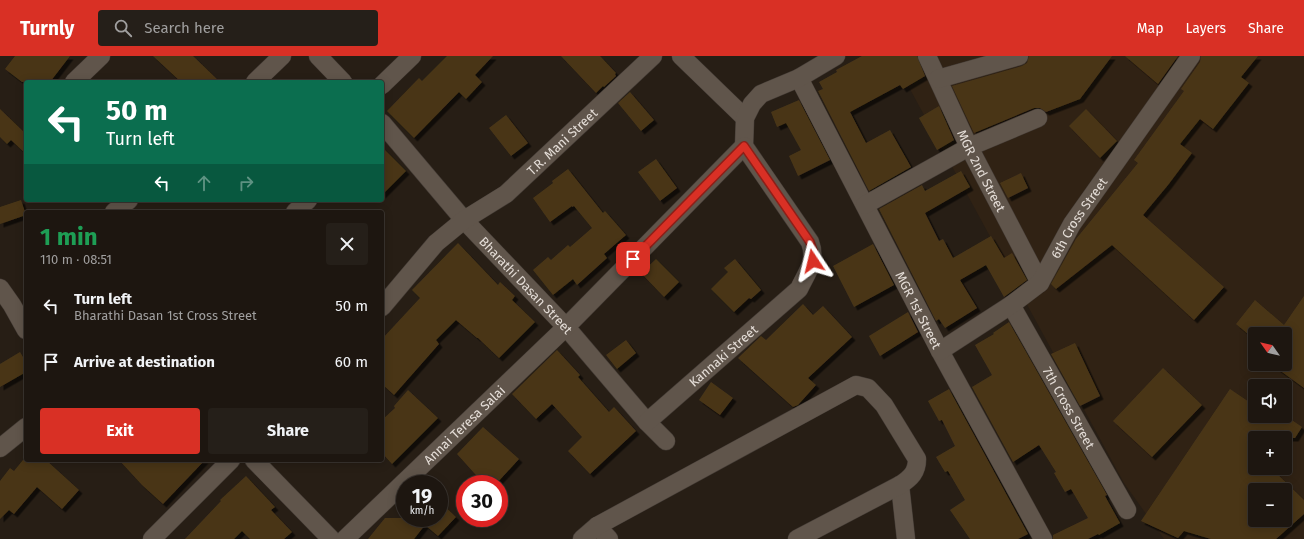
<!DOCTYPE html>
<meta charset="utf-8">
<style>
body{margin:0;font-family:"Fira Sans",sans-serif;background:#251f19;color:#f1f3f6;height:100vh;display:flex;flex-direction:column;font-size:15px;white-space:nowrap}
*{box-sizing:border-box;margin:0}
p{font-size:13px;color:#a09f9f}
.icon{flex:none;width:22px;height:22px;fill:none;stroke:currentColor;stroke-width:2;stroke-linecap:round;stroke-linejoin:round}
.map{position:relative;flex:1;overflow:hidden}
.panel{position:absolute;left:24px;top:154px;width:360px;height:252px;display:flex;flex-direction:column;background:#1d1610;border-radius:4px;box-shadow:0 2px 10px #0003,0 0 0 1px #3b3530}
.panel>*{flex:none}
.guide{position:absolute;left:24px;top:24px;width:360px;height:122px;border-radius:4px;box-shadow:0 2px 10px #0003,0 0 0 1px #3b3530;background:#0b6e4f;color:#fff;overflow:hidden}
.needle{width:26px;rotate:304deg}
.controls{position:absolute;left:1248px;top:271px;display:grid;gap:8px}
.controls a{display:grid;place-items:center;width:44px;height:44px;border-radius:4px;background:#1d1610;box-shadow:0 2px 10px #0003,0 0 0 1px #3b3530;font-size:20px}
.speed{position:absolute;left:396px;top:419px;display:flex;gap:8px;font-size:20px;font-weight:700;text-align:center}
.speed>*{display:grid;place-content:center;width:52px;height:52px;border-radius:50%;background:#1d1610;box-shadow:0 2px 10px #0003,0 0 0 1px #3b3530;line-height:1}
.speed small{font-size:10px;font-weight:400}
.speed .limit{border:6px solid #d22;background:#fff;color:#111}
.pin{position:absolute;display:grid;place-items:center;width:34px;height:34px;color:#fff;margin:-17px;border-radius:8px;box-shadow:0 2px 6px #0006}
.me{position:absolute;width:44px;margin:-22px;rotate:350deg;stroke-linejoin:round;filter:drop-shadow(0 0 3px #0008)}
.turn{display:flex;align-items:center;gap:14px;height:84px;padding:0 16px;font-size:18px}
.turn .icon{width:52px;height:52px;stroke-width:2.5}
.turn b{display:block;font-size:28px;line-height:34px}
.lanes{display:flex;align-items:center;height:38px;padding:0 16px;background:#0003;justify-content:center;gap:20px;direction:ltr}
.lanes .off{opacity:.35}
.round{display:grid;place-items:center;flex:none;width:42px;height:42px;border-radius:4px;background:#251f19}
.overview{display:flex;align-items:center;justify-content:space-between;height:68px;padding:0 16px}
h1{font-size:24px;font-weight:700;line-height:30px;color:#1e9e55}
.cta{display:flex;gap:8px;margin-top:auto;padding:8px 16px}
.cta a{flex:1;height:46px;border-radius:4px;background:#d93025;color:#fff;font-size:16px;font-weight:700;line-height:46px;text-align:center}
.cta a+a{background:#251f19;color:#f1f3f6}
ul{padding:0;list-style:none}
li{display:flex;align-items:center;gap:12px;height:56px;padding:0 16px}
li div{flex:1}
li b{display:block;font-size:15px}
li em{font-style:normal}
header{display:flex;align-items:center;gap:24px;box-sizing:border-box;height:56px;padding:0 20px;background:#d93025;color:#fff}
header strong{font-size:19px}
nav{display:flex;gap:22px;margin-inline-start:auto;font-size:14px}
.search{width:280px;height:36px;background:#251f19;display:flex;align-items:center;gap:10px;box-sizing:border-box;padding:0 14px;border-radius:4px;color:#a09f9f;font-size:15px}
.map>svg:first-child{display:block}
.built{fill:#302214;fill-rule:evenodd}
.building{fill:#493619;fill-rule:evenodd;filter:url(#shadow)}
.lines{fill:none;stroke-linecap:round;stroke-linejoin:round}
.street-casing{stroke:#433b35;stroke-width:19}
.street{stroke:#60554b;stroke-width:18}
.route-casing{stroke:#8d1f18;stroke-width:10}
.route{stroke:#d93025;stroke-width:7}
.labels{text-anchor:middle;stroke-width:3.5;stroke-linejoin:round;paint-order:stroke}
.street-label{font-size:13px;fill:#e4ddd7;stroke:#1d150c}
</style>
<header>
<strong>Turnly</strong>
<div class="search"><svg class="icon" aria-label="search" viewBox="0 0 24 24"><circle cx="10" cy="10" r="6"/><path d="M15 15l6 6"/></svg>Search here</div>
<nav><a>Map</a><a>Layers</a><a>Share</a></nav>
</header>
<div class="map">
<svg width="1304" height="483" viewBox="0 0 1304 483">
<defs>
<filter id="shadow"><feDropShadow dx="3.5" dy="3.5" stdDeviation="0" flood-color="#0009"/></filter>
</defs>
<rect width="100%" height="100%" fill="#271e15"/>
<!-- built -->
<path class="built" d="M892 0H1304V483H1164L1124 427ZM1255 278H1285V308H1255ZM1255 330H1285V360H1255ZM1255 382H1285V412H1255ZM1255 434H1285V464H1255Z"/>
<!-- building -->
<path class="building" d="M15 0H70L50 26H22L5 13Z
M153 0H193L220 26H181Z
M447 0H493L475 19 482 26 466 43 459 36 414 82 387 55 419 22 422 25Z
M561 0H600L616 17 615 18 616 20 604 31 603 30 596 37Z
M862 0H917L925 20 903 33 900 29 850 56 866 87 890 74 911 111 869 135 818 35 823 33 819 26 837 16 836 14Z
M1029 0H1112L1080 43 1046 56 1040 52H1034L974 77 952 30 1022 10 1027 7Z
M1125 0H1178L1158 28Z
M1201 0H1258L1241 21 1249 27 1213 73 1200 63 1180 88 1192 97 1168 129 1143 159 1224 231 1194 264 1112 189 1056 233 1051 228 1076 183 1138 107 1134 104 1184 35 1181 33 1200 6Z
M630 36 654 64 641 75 618 47Z
M799 44 830 104 798 120 789 100 801 94 786 67 777 71 771 56Z
M939 50 954 84 937 94 919 62Z
M0 53 26 78V98L11 84 7 88 0 81Z
M1086 53 1117 85 1100 102 1069 70Z
M506 59 528 87 511 100 489 72Z
M382 91 406 115 382 139Z
M656 103 677 132 660 145 638 116Z
M568 113 603 157 605 155 626 179 604 198 607 202 577 229 573 223 553 239 533 214 548 201 551 204 568 189 570 191 592 172 574 150 572 151V150L550 166 533 142 553 127 552 125Z
M961 115 970 131 925 157 939 185 943 183 953 202 991 180 1004 202 1012 197 1027 224 1004 241 986 209 960 224 977 252 945 272 939 263 936 265 879 153 922 129 925 135Z
M1021 117 1028 132 1008 142 1000 127Z
M21 144 26 159 0 168V151Z
M458 187 498 229 500 226 515 240 512 244 535 266 499 302 478 282H477L456 264 436 284 439 288 394 339 382 328V283L420 242 412 234Z
M873 188 894 229 854 251 833 210Z
M656 203 679 226 664 241 641 217Z
M735 203 761 234 751 243 749 242 734 256 711 233 728 216 724 212Z
M1304 240V332L1271 308H1285V278H1248L1236 268 1255 244 1284 269Z
M803 248 813 259 823 250 852 281 808 322 816 329 798 349 793 351 738 302 761 280 766 284Z
M908 256 918 276 880 300 869 280Z
M1009 266 1107 439 1105 440 1120 467 1099 479 1098 478 1088 483H1053V479L1088 462 1071 433 1065 436 1054 417 1056 416 1039 389 1013 406 972 331 992 319 975 289 994 278 993 277Z
M626 284 636 297 617 313 606 299Z
M1075 287 1100 340 1080 350 1051 298Z
M557 294 580 319 578 321 609 356 614 351 636 375 590 418 568 395 582 381 552 348 536 363 512 338Z
M20 296 26 306V316L0 331V308Z
M1163 312 1202 349 1152 401 1113 365Z
M711 326 733 342 720 359 699 344Z
M949 333 1028 478 1018 483H970L950 454 965 444 948 415 945 416 936 401 955 390 942 364 939 365 928 345Z
M1230 333 1255 350V360H1286L1302 371 1295 382H1255V412H1271L1304 444V458L1276 483H1211L1184 475 1178 482 1141 465ZM1255 434H1285V464H1255Z
M408 334 438 362 392 408 382 397V364L395 352 394 350Z
M483 371 519 403 496 428H484L457 398Z
M23 404H46L79 434 62 453 37 431 14 458 9 454 0 463V425L10 412 14 415Z
M119 404H205L163 448 142 429Z
M246 420 275 451 271 454 292 476 284 483H250L242 475 234 483H185L221 445 220 444Z
M439 445 456 461 438 480 425 469 414 483H368L385 462H439Z"/>
<g class="lines">
<defs>
<g id="street">
<path d="M318 0 343 26"/>
<path d="M681 0 745 62"/>
<path id="s1" d="M927 0 969 91 1040 227"/>
<path id="s2" d="M799 22 940 295 1043 483"/>
<path d="M938 23 1019 0"/>
<path d="M74 26 101 0"/>
<path d="M255 26 282 0"/>
<path d="M382 29 412 0"/>
<path id="s3" d="M382 67 464 164 566 271 647 366 666 385"/>
<path d="M865 149 969 91 1038 62"/>
<path d="M114 156 129 144"/>
<path d="M295 156 308 144"/>
<path d="M0 232 12 249 26 274"/>
<path id="s4" d="M1011 249 1127 454"/>
<path id="s5" d="M382 251 436 187 464 164 506 138 653 0"/>
<path id="s6" d="M940 295 1011 249 1040 227 1072 168 1191 0"/>
<path id="s7" d="M647 366 799 233C807 216 817 205 810 186L744 90 745 62 752 48 761 38 799 22 836 0"/>
<path d="M0 392 26 371"/>
<path d="M254 404 331 483"/>
<path d="M900 429 906 483"/>
<path d="M597 470 609 483"/>
<path d="M152 483 231 404"/>
<path id="s8" d="M345 483 566 271 744 90"/>
<path d="M582 483 597 470 856 329 868 332 884 349 917 403C917 416 911 422 900 429L797 483"/>
</g>
</defs>
<!-- street casing -->
<use href="#street" class="street-casing"/>
<!-- street -->
<use href="#street" class="street"/>
</g>
<g class="lines">
<defs>
<path id="route" d="M633 203 744 90 810 186 813 195V205"/>
</defs>
<!-- route casing -->
<use href="#route" class="route-casing"/>
<!-- route -->
<use href="#route" class="route"/>
</g>
<g class="labels">
<!-- street labels -->
<g class="street-label">
<text dy="5" stroke="none"><textPath href="#s5" startOffset="246">T.R. Mani Street</textPath></text>
<text dy="5" stroke="none"><textPath href="#s1" startOffset="127">MGR 2nd Street</textPath></text>
<text dy="5" stroke="none"><textPath href="#s6" startOffset="197">6th Cross Street</textPath></text>
<text dy="5" stroke="none"><textPath href="#s3" startOffset="217">Bharathi Dasan Street</textPath></text>
<text dy="5" stroke="none"><textPath href="#s2" startOffset="261">MGR 1st Street</textPath></text>
<text dy="5" stroke="none"><textPath href="#s7" startOffset="101">Kannaki Street</textPath></text>
<text dy="5" stroke="none"><textPath href="#s4" startOffset="118">7th Cross Street</textPath></text>
<text dy="5" stroke="none"><textPath href="#s8" startOffset="165">Annai Teresa Salai</textPath></text>
</g>
</g>
</svg>
<div class="controls">
<a><svg class="needle" viewBox="-14 -14 28 28"><path d="M0-13l5 13h-10z" fill="#e53935"/><path d="M0 13l5-13h-10z" fill="#a09f9f"/></svg></a>
<a><svg class="icon" aria-label="sound" viewBox="0 0 24 24"><path d="M4 9h4l5-4v14l-5-4H4zM17 9q2 3 0 6"/></svg></a>
<a>+</a>
<a>−</a>
</div>
<div class="speed"><div>19<small>km/h</small></div><div class="limit">30</div></div>
<div class="pin" style="left:633px;top:203px;background:#d93025"><svg class="icon" aria-label="arrive" viewBox="0 0 24 24"><path d="M6 21V4h12l-3 4 3 4H6"/></svg></div>
<svg class="me" style="left:813px;top:205px" viewBox="-20 -20 40 40"><path d="M0-17L14 15 0 8-14 15z" fill="#d93025" stroke="#fff" stroke-width="4"/></svg>
<div class="guide">
<div class="turn"><svg class="icon" aria-label="left" viewBox="0 0 24 24"><path d="M17 20v-9H6M10 6l-5 5 5 5"/></svg><div><b>50 m</b>Turn left</div></div>
<div class="lanes"><svg class="icon" aria-label="left" viewBox="0 0 24 24"><path d="M17 20v-9H6M10 6l-5 5 5 5"/></svg><svg class="icon off" aria-label="ahead" viewBox="0 0 24 24"><path d="M12 20V5M6 11l6-6 6 6"/></svg><svg class="icon off" aria-label="right" viewBox="0 0 24 24"><path d="M7 20v-9h11M14 6l5 5-5 5"/></svg></div>
</div>
<section class="panel">
<div class="overview"><div><h1>1 min</h1><p>110 m · 08:51</p></div><a class="round"><svg class="icon" aria-label="close" viewBox="0 0 24 24"><path d="M6 6l12 12M18 6L6 18"/></svg></a></div>
<ul>
<li><svg class="icon" aria-label="left" viewBox="0 0 24 24"><path d="M17 20v-9H6M10 6l-5 5 5 5"/></svg><div><b>Turn left</b><p>Bharathi Dasan 1st Cross Street</p></div><em>50 m</em></li>
<li><svg class="icon" aria-label="arrive" viewBox="0 0 24 24"><path d="M6 21V4h12l-3 4 3 4H6"/></svg><div><b>Arrive at destination</b></div><em>60 m</em></li>
</ul>
<div class="cta"><a>Exit</a><a>Share</a></div>
</section>
</div>
